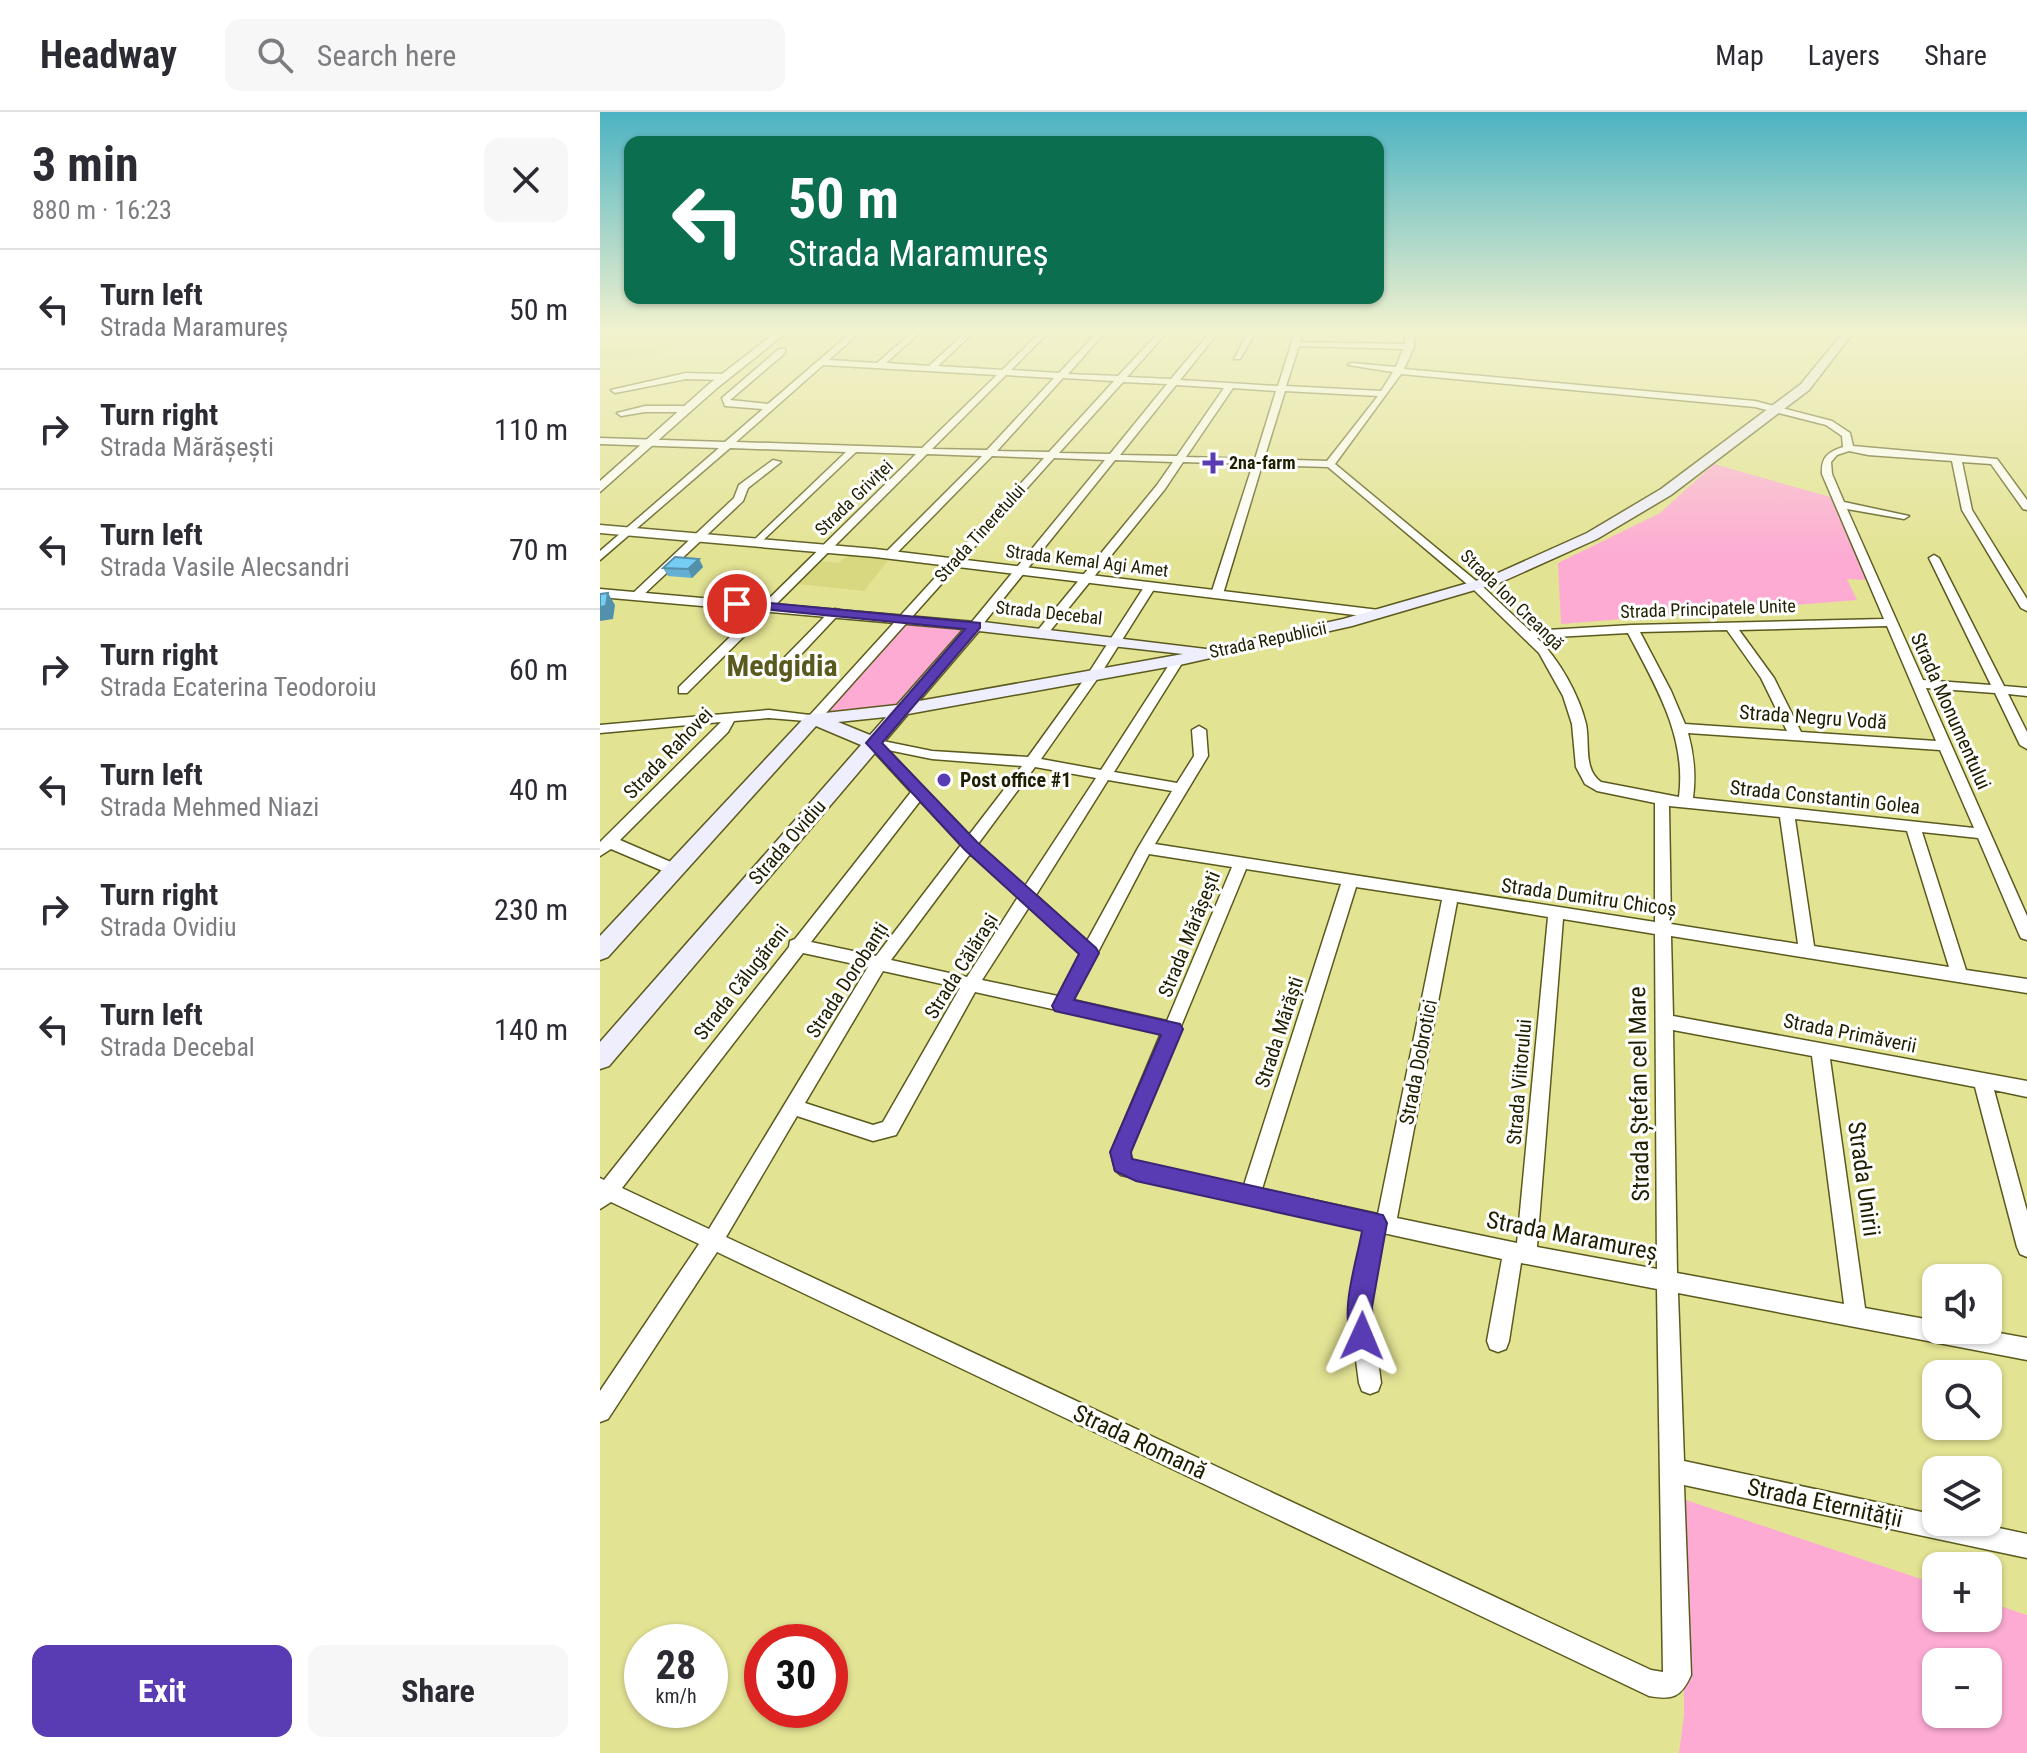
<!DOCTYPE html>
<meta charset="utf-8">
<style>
body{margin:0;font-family:"Roboto Condensed",sans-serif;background:#f7f7f7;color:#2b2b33;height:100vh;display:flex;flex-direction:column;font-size:30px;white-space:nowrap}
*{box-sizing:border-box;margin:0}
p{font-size:26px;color:#7c7c81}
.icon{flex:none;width:44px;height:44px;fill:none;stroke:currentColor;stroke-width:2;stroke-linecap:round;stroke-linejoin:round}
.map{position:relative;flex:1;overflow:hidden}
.sheet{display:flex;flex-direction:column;background:#fff;width:600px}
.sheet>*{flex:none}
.hud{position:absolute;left:24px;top:24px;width:760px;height:168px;border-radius:16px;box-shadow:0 2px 6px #0004;background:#0b6e4f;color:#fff;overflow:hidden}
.controls{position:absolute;left:1322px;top:1152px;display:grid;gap:16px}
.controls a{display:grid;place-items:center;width:80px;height:80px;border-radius:16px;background:#fff;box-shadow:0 2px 6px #0004;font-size:40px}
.speed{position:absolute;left:24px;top:1512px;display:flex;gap:16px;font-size:40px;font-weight:700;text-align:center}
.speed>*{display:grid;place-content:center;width:104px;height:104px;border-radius:50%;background:#fff;box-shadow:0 2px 6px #0004;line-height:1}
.speed small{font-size:20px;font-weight:400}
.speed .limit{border:12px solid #d22;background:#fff;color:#111}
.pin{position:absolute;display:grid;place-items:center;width:68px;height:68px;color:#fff;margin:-34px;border:4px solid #fff;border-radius:50%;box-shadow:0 2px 8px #0007}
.me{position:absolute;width:88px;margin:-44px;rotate:1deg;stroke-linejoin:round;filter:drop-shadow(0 0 6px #0008)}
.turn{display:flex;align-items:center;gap:28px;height:168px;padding:0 32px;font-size:36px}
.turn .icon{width:104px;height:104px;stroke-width:2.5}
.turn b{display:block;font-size:56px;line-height:68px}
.round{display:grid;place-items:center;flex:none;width:84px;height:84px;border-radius:16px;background:#f7f7f7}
.headline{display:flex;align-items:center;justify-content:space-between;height:136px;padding:0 32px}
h1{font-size:48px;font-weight:700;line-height:60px}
.button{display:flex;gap:16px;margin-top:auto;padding:16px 32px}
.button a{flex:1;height:92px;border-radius:16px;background:#593bb3;color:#fff;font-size:32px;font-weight:700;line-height:92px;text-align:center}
.button a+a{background:#f7f7f7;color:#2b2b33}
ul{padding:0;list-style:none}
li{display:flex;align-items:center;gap:24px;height:120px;padding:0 32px;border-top:2px solid #e1e1e2}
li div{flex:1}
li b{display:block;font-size:30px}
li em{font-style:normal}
header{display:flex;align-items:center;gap:48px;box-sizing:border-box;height:112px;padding:0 40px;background:#fff;border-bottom:2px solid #e1e1e2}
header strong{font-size:38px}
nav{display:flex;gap:44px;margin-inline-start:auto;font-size:28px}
.search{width:560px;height:72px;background:#f7f7f7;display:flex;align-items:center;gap:20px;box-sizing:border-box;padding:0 28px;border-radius:16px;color:#7c7c81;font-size:30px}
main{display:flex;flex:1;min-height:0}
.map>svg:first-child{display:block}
.built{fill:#d8d880}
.green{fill:#fdabd3;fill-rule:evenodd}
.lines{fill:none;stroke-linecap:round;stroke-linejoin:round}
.minor-casing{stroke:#5a5a1e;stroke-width:3}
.tertiary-casing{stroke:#5a5a1e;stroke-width:3}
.secondary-casing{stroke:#5a5a1e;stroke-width:3}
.minor{fill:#fff;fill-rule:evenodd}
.tertiary{fill:#fff;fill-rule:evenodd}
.secondary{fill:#efeefd;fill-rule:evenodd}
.wall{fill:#65b0d2}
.shaded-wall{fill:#5390ab}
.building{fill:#76cdf4;stroke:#5390ab;stroke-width:2}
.route{fill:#593bb3;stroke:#3a2674;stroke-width:2}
.poi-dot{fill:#593bb3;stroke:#fff;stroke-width:3}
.labels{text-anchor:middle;stroke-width:6;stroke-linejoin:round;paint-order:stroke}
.far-poi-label{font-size:18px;font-weight:bold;fill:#1f1f00;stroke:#fff;text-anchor:start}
.far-street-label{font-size:18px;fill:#1f1f00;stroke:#fff}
.street-label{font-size:20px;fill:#1f1f00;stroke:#fff}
.poi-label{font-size:20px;font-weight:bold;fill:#1f1f00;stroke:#fff;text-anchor:start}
.near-street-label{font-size:24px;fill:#1f1f00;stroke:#fff}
.far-town-label{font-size:30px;font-weight:bold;fill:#5a5a1e;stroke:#fff}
</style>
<header>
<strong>Headway</strong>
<div class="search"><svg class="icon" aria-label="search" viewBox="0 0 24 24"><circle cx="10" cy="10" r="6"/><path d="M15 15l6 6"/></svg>Search here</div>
<nav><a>Map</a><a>Layers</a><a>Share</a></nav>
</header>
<main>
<section class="sheet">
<div class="headline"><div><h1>3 min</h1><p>880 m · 16:23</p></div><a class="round"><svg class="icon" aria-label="close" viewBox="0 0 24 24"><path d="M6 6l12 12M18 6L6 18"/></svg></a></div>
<ul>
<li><svg class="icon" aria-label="left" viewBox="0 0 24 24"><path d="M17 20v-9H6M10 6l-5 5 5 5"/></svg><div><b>Turn left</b><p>Strada Maramureș</p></div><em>50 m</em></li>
<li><svg class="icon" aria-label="right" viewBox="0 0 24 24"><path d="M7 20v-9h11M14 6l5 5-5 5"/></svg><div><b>Turn right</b><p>Strada Mărășești</p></div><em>110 m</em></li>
<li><svg class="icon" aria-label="left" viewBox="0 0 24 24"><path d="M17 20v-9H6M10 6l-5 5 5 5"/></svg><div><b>Turn left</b><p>Strada Vasile Alecsandri</p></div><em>70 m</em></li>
<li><svg class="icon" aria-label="right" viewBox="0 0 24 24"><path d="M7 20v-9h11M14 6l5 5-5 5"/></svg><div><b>Turn right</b><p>Strada Ecaterina Teodoroiu</p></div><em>60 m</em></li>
<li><svg class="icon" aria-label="left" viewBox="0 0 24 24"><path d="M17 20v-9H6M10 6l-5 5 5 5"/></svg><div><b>Turn left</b><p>Strada Mehmed Niazi</p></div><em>40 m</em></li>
<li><svg class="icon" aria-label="right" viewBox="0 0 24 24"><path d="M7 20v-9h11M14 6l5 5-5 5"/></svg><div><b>Turn right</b><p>Strada Ovidiu</p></div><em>230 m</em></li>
<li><svg class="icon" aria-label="left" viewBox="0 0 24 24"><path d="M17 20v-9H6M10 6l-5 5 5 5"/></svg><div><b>Turn left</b><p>Strada Decebal</p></div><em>140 m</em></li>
</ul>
<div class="button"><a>Exit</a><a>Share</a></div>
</section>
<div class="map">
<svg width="1427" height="1641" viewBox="0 0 1427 1641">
<rect width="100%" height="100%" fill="#e3e394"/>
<!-- built -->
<path class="built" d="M0 217H106L90 230 47 244 0 250Z
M250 440 291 445 264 479 197 472 220 449 239 451Z"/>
<!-- green -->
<path class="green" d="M1114 352 1234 386 1267 468 1247 467 1257 488 961 512 958 451 1060 401Z
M302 506 375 514 302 598 213 607Z
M1083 1387 1336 1472V1506H1388V1490L1427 1503V1641H1079L1084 1603ZM1336 1550H1388V1602H1336Z"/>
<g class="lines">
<defs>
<path id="minor" d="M255 217H263L229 248 277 251 316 217H324L286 251 329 254 369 217H377L338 254 402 258 444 217H452L411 258 459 261 500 217H508L468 262 518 264 562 217H570L527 265 571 267 613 217H621L580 268 678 274 696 217H704L700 230 805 232 806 217H814V235L804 257 1155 289 1232 309 1250 321 1253 334 1397 347 1427 388V398L1423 397 1391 352 1362 350 1372 398 1427 487V499L1421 496 1362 398 1352 349 1268 343 1249 339 1237 343 1231 350 1232 362 1244 390 1309 404 1304 407 1247 397 1323 568 1391 573 1329 446 1334 443 1339 446 1404 574 1427 576V584L1408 582 1427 620V637L1420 633 1395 581 1326 576 1427 804V828L1421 826 1419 822 1378 726 1322 720 1366 858 1427 867V881L1071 824 1073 904 1427 969V985L1394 978 1427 1099V1145L1420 1142 1417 1135 1375 975 1230 947 1265 1196 1336 1209V1218H1383L1427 1226V1248L1078 1181 1084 1349 1336 1403V1410H1371L1427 1422V1446L1084 1373 1091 1563C1081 1586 1072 1588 1049 1584L117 1140 8 1307 0 1310V1279L99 1132 11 1090 0 1097V1066L4 1068 189 835 190 829 195 827 311 680 266 631 273 627 332 639 428 645 488 562 546 472 556 474 500 563 441 647 501 658 574 545H582L584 548 514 660 577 671 594 644 592 618 599 614 606 618 608 644 555 732 1055 810V691L997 679 985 672 976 655 972 612 963 584 939 541 873 477 728 355 662 353 623 482 617 485 611 482 653 352 583 350 565 377 446 524H438V518L557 373 573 350 515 348 379 517H371V511L505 348 454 346 218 610 169 606 134 609 128 620 20 728 80 754 83 758 80 762H70L11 737 0 744V730L121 610 0 621V613L169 598 210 603 444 346 392 344 293 445H285V441L382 344 327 342 87 581H79V575L316 342 256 340 158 433 153 430 154 428 246 340 130 336 0 448V439L119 336 0 332V326L125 330 163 297 125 294 122 286 179 237H185V241L130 288 168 292ZM699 234 803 237 796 255 752 251 748 253 793 260 781 279 686 274ZM223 253 397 263 322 336 136 330ZM801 262 1155 295 1226 313 1242 324 1243 335C1228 340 1221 345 1222 362L1284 507 1032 513 930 519 881 473 735 352ZM406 263 454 266 387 338 332 337ZM463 266 514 269 449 340 397 339ZM523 270 567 272 510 342 459 341ZM576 273 624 276 577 344 520 343ZM633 276 676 279 655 347 586 345ZM685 279 778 284 727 349 664 347ZM1287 514 1336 629 1201 620 1174 566 1139 518ZM1127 518 1161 566 1187 619 1085 612 1071 579 1040 520ZM1028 521C1055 573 1087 624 1079 685L1001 670C983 657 990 632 986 612 979 583 959 547 937 526ZM1088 621 1340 638 1374 716 1093 686C1096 663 1094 643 1088 621ZM288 638 332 647 422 654 369 723ZM435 655 496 666 425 774 378 732ZM508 668 572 679 538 736 487 829 436 783ZM320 689 361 733 276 844 211 830ZM1069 694 1180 705 1198 832 1071 812ZM1195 707 1307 719 1349 855 1214 834ZM370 742 418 785 367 865 291 848ZM549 742 632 755 567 909 473 888ZM646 757 741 772 644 1073 533 1049 529 1040ZM756 775 842 788 778 1102 662 1077ZM857 790 948 805 917 1131 797 1106ZM429 795 480 842 458 884 382 868ZM963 807 1055 822 1057 1157 937 1135ZM203 841 268 855 109 1117 22 1076ZM283 859 360 876 283 1010 273 1013 205 991ZM375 880 561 921 511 1040 515 1058 521 1063 764 1117 749 1195 759 1271 762 1279 770 1282 778 1279 781 1271 771 1195 783 1121 902 1147 887 1229 890 1237 898 1240 906 1237 909 1229 921 1151 1057 1177 1063 1560 1051 1558 126 1125 197 1004 273 1029 296 1023ZM1073 918 1212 944 1244 1192 1077 1161Z
M650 217H658L640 247H634Z
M86 261 123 262 127 265 123 268 86 267 15 281 11 278Z
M45 294H87L91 297 87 300H45L21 304 17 301Z
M173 348 181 350 148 376 143 389 40 486H32V482L134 386 139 373Z
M235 497 239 498V502L193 551H185V545L231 498Z"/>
<path id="tertiary" d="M180 217H191L117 276 0 380V369L109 272Z
M0 413 275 437 779 498 786 502 779 506 275 445 0 421Z
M0 477 375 510 382 514 375 518 0 485Z"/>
<path id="secondary" d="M1246 217H1256L1209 278 1071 383 997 427 899 471 752 514 584 552 308 602 9 954 0 957V930L261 633 216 614 8 845 0 848V824L207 603 297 593 369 511 375 509 606 537 743 507 889 465 987 421 1061 377 1201 272ZM379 519 583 542 319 589ZM286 605 270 623 238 610Z"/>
</defs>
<!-- minor casing -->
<use href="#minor" class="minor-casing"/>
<!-- tertiary casing -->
<use href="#tertiary" class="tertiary-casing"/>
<!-- secondary casing -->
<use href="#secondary" class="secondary-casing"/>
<!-- minor -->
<use href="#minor" class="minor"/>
<!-- tertiary -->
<use href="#tertiary" class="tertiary"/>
<!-- secondary -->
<use href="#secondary" class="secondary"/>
</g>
<!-- wall -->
<path class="wall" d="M99 447 103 455 92 466 68 464 63 456Z"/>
<!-- shaded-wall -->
<path class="shaded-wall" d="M99 447 103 455 92 466 88 457Z
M8 481 15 493 13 507 0 509V495Z"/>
<!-- building -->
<path class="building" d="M75 445 99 447 88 457 63 456Z
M8 481 6 494 0 495V482Z"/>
<!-- sky -->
<linearGradient id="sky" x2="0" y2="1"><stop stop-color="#4cb3c2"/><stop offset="0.49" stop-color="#f2f2cf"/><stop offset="1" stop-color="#f2f2cf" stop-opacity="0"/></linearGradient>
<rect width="1427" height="446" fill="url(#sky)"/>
<!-- route -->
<path class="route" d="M137 488 380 511V516L282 631 377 730 496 836 499 841 474 888 580 912 583 917 531 1040 532 1047 783 1103 787 1111 772 1195 774 1224 770 1232 762 1236 753 1232C739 1199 756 1153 762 1119L536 1069 515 1059 510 1040 561 923 455 899 452 894 479 842 365 738 266 631 365 517 133 494 131 492Z"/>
<!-- markers -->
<g class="poi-dot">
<path d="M609 339h8v8h8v8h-8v8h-8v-8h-8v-8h8z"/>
<circle cx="344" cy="668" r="8"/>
</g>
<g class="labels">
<!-- far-poi labels -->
<g class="far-poi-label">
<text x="629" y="357">2na-farm</text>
</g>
<!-- far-street labels -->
<g class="far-street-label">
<text transform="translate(254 386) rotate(-44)" y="6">Strada Griviței</text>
<text transform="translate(380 421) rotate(-48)" y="6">Strada Tineretului</text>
<text transform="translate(487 449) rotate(7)" y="6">Strada Kemal Agi Amet</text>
<text transform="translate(912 488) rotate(44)" y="6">Strada Ion Creangă</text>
<text transform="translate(1108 497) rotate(-2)" y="6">Strada Principatele Unite</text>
<text transform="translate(449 501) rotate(6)" y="6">Strada Decebal</text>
<text transform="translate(668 528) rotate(-12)" y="6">Strada Republicii</text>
</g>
<!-- street labels -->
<g class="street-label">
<text transform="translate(1351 599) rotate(66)" y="7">Strada Monumentului</text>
<text transform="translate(1213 605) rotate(4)" y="7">Strada Negru Vodă</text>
<text transform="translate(68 641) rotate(-46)" y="7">Strada Rahovei</text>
<text transform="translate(1225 685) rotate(6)" y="7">Strada Constantin Golea</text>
<text transform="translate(187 730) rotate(-49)" y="7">Strada Ovidiu</text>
<text transform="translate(989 785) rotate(8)" y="7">Strada Dumitru Chicoș</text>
<text transform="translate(589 822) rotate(-68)" y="7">Strada Mărășești</text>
<text transform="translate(361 854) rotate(-58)" y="7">Strada Călărași</text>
<text transform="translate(247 868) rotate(-57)" y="7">Strada Dorobanți</text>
<text transform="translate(141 870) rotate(-52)" y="7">Strada Călugăreni</text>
<text transform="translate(679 920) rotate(-72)" y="7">Strada Mărăști</text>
<text transform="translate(1250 921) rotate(11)" y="7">Strada Primăverii</text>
<text transform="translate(818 950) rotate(-79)" y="7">Strada Dobrotici</text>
<text transform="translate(919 970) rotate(-85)" y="7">Strada Viitorului</text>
</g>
<!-- poi labels -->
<g class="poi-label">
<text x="360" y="675">Post office #1</text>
</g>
<!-- near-street labels -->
<g class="near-street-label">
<text transform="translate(1039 982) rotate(-91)" y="8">Strada Ștefan cel Mare</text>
<text transform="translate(1264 1067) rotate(82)" y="8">Strada Unirii</text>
<text transform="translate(972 1124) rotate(11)" y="8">Strada Maramureș</text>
<text transform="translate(540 1330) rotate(25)" y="8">Strada Romană</text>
<text transform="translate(1225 1391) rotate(12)" y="8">Strada Eternității</text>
</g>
<!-- far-town labels -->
<g class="far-town-label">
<text x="182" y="564">Medgidia</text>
</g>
</g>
</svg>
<div class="controls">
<a><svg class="icon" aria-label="sound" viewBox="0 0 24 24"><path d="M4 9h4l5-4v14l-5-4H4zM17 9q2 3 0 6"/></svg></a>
<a><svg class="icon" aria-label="search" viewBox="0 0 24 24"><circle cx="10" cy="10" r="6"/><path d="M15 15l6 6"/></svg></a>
<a><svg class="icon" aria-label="layers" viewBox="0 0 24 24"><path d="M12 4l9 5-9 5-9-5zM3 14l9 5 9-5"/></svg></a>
<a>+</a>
<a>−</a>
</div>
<div class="speed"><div>28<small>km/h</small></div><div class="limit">30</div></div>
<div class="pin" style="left:137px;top:492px;background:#d93025"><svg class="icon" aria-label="arrive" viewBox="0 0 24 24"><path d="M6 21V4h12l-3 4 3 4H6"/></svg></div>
<svg class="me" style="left:762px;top:1224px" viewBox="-20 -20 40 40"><path d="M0-17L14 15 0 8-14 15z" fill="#593bb3" stroke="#fff" stroke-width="4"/></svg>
<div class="hud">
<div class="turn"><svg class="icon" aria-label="left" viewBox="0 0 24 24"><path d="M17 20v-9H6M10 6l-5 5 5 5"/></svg><div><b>50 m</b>Strada Maramureș</div></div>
</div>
</div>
</main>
